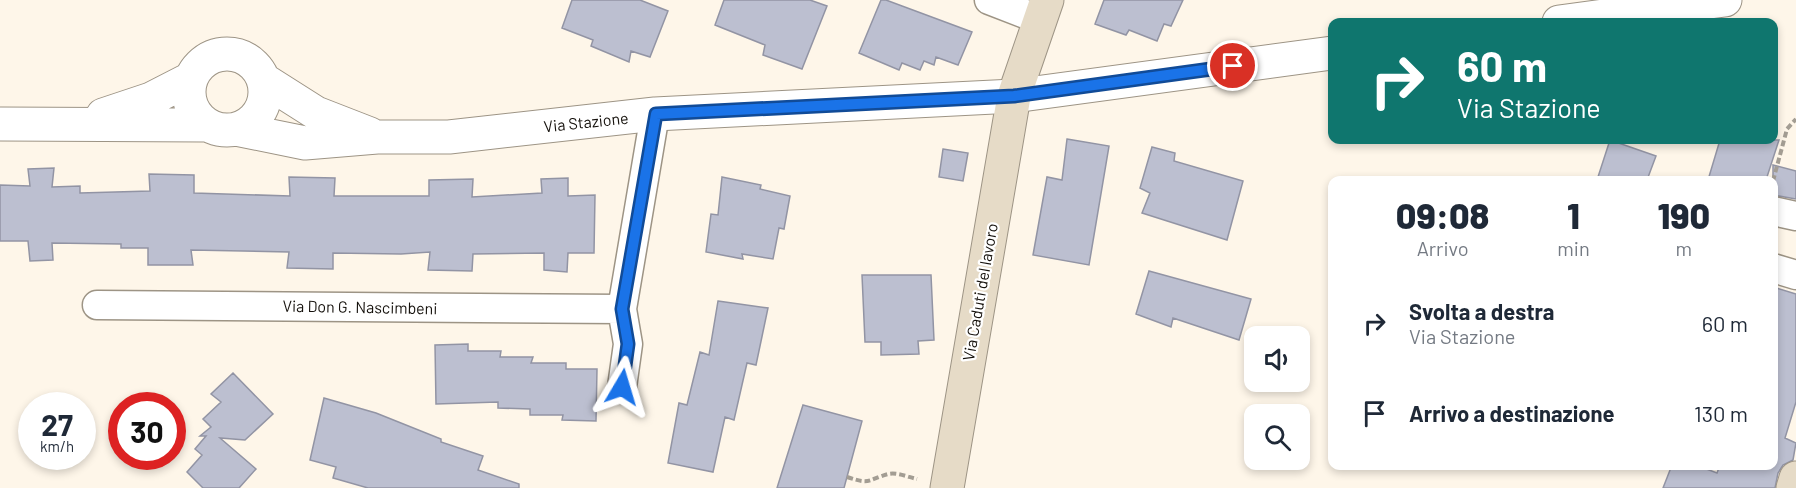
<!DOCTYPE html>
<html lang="it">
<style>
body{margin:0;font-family:Barlow,sans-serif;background:#f2f2f3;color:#1f2937;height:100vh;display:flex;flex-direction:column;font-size:22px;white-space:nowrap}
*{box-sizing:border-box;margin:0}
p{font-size:20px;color:#747a83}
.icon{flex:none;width:33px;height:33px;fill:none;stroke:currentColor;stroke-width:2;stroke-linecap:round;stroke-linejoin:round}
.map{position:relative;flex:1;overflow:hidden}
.drawer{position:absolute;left:1328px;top:176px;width:450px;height:294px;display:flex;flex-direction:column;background:#fff;border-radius:12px;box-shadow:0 3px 9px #0003}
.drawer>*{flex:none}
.hud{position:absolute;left:1328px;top:18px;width:450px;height:126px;border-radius:12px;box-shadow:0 3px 9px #0003;background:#0f766e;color:#fff;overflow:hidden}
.tools{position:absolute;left:1244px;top:326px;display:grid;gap:12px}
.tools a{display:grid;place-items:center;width:66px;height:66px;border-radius:12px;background:#fff;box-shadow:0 3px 9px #0003;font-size:30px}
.speed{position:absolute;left:18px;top:392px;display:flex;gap:12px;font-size:30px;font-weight:700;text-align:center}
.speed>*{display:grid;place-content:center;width:78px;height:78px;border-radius:50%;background:#fff;box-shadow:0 3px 9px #0003;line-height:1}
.speed small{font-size:15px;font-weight:400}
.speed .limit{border:9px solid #d22;background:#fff;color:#111}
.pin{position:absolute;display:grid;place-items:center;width:51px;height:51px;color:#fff;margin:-26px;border:3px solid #fff;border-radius:50%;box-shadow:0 2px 6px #0007}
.me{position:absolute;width:66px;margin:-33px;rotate:7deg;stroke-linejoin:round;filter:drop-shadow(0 0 4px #0008)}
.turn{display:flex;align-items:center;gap:21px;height:126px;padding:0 30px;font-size:27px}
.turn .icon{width:78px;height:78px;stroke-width:2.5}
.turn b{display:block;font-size:42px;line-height:51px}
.eta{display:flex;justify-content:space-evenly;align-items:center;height:102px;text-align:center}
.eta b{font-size:36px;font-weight:800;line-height:42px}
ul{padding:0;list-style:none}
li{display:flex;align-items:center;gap:18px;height:90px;padding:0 30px}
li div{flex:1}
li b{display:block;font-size:22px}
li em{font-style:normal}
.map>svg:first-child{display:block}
.building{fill:#bcbfd0;stroke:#9294a4;stroke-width:1.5}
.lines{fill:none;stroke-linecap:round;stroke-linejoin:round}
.minor-casing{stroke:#9d9485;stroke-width:31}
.tertiary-casing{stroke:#9d9485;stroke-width:35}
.secondary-casing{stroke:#9d9485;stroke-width:35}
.path{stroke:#a39d93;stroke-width:4;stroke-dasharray:6 3;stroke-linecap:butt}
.minor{stroke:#fff;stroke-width:28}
.tertiary{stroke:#fff;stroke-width:33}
.secondary{stroke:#e6dbc7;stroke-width:33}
.route-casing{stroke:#114b97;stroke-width:15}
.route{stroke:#1a73e8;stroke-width:10}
.labels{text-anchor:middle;stroke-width:4.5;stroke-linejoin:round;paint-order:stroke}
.street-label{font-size:16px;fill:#15110c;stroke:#fff}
</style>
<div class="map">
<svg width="1796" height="488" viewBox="0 0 1796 488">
<rect width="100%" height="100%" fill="#fef6e9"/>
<!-- building -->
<path class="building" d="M572 0H640L668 11 650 57 631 51 629 62 591 46 593 40 562 28Z
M724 0H810L827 6 802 69 763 55 765 45 715 25Z
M881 0H886L972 32 958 65 936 57 934 65 924 61 920 70 902 63 899 70 859 53Z
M1104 0H1183L1171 26 1164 24 1157 41 1129 30 1126 35 1095 24Z
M1067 139 1109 146 1089 265 1033 255 1047 177 1062 180Z
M1610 140 1656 156 1647 180H1597Z
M1720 140H1779L1766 180H1708Z
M1152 147 1175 153 1174 161 1243 181 1227 240 1142 213 1150 193 1140 188Z
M943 149 968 153 963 181 939 177Z
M1773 165 1796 171V199L1773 195Z
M54 168 52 187 80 186V193L150 191 149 174 194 175V193L290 196 289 177 335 178 334 196H429V180L473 179 472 197 542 193 541 179 568 178V196L595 195 594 253H568L567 272 544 270V253L473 254 472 271 428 270 430 252 401 254 333 253V269L287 268 289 252 191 250 193 265H148V248H121V244L52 243 53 260 30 261 28 241H0V185L30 186 28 169Z
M722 177 761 185 760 189 790 196 784 229 779 228 773 259 742 254 743 259 706 252 711 214 718 215Z
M1149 271 1251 299 1239 340 1173 318 1171 327 1136 314Z
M862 275H931L934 340 918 341 919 354 881 355V342H865Z
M1773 287 1796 294V402L1785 438 1796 443 1793 460 1783 465 1778 473 1775 488H1663L1672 465H1696L1717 473 1720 465H1773Z
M718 301 768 308 756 365 747 363 734 420 725 417 713 472 668 463 679 403 687 405 700 352 709 355Z
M468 344V351H501L500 357H533L531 363H566V369H597L596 421 562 420 563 415H530V409L498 408V402L436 404 435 345Z
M233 373 273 414 245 440 220 438 256 469 239 488H203L187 472 202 455 195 449 206 436H200L211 427 203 419 221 402 211 394Z
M324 398 376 413 441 439V442L483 456 478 470 519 484V488H368L333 478 336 467 310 460Z
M803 405 862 421 844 488H777Z"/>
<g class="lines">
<defs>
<path id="minor" d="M989 0 1041 20
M1773 211 1796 216
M1773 268 1796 275
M97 305 622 309 655 114
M622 309 628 344 622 387"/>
<path id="tertiary" d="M1559 22 1725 0
M189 92a38 38 0 1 1 76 0a38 38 0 1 1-76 0Z
M264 80 316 113 370 134
M103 115 151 99 190 79
M0 124 206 125
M236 129 305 143 377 137H449L655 114 1014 96 1332 53"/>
<path id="secondary" d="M947 488 1014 96 1047 0
M1793 488 1796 478"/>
</defs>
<!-- minor casing -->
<use href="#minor" class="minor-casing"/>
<!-- tertiary casing -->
<use href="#tertiary" class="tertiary-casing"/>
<!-- secondary casing -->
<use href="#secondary" class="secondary-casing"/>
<!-- path -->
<path class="path" d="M1773 181 1787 129 1796 119
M847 477C871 485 867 480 888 474 897 472 908 477 917 479"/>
<!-- minor -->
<use href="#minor" class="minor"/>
<!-- tertiary -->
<use href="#tertiary" class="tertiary"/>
<!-- secondary -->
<use href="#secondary" class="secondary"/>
</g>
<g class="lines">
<defs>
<path id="route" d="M622 387 628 344 622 309 656 114 1014 96 1233 66"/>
</defs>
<!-- route casing -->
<use href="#route" class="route-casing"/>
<!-- route -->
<use href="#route" class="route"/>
</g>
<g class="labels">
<!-- street labels -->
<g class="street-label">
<text transform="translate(586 122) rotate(-6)" y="6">Via Stazione</text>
<text transform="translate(980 292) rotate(-80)" y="6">Via Caduti del lavoro</text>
<text transform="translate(360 307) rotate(1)" y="6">Via Don G. Nascimbeni</text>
</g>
</g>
</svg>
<div class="tools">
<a><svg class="icon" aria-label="sound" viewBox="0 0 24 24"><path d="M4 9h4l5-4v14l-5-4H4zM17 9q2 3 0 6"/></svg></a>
<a><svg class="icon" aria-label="search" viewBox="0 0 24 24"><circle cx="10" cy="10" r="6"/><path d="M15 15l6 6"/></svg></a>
</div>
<div class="speed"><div>27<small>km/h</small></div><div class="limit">30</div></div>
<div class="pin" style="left:1233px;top:66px;background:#d93025"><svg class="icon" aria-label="arrive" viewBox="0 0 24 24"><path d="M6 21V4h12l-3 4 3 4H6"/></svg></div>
<svg class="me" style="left:622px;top:387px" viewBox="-20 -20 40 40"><path d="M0-17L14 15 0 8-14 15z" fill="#1a73e8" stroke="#fff" stroke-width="4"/></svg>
<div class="hud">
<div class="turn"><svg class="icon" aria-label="right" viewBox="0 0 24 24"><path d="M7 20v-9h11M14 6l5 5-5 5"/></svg><div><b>60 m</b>Via Stazione</div></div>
</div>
<section class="drawer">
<div class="eta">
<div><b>09:08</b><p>Arrivo</p></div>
<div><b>1</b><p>min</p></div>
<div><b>190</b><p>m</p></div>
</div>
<ul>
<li><svg class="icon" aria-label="right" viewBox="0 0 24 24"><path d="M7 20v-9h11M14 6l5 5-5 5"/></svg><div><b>Svolta a destra</b><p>Via Stazione</p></div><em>60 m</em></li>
<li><svg class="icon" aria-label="arrive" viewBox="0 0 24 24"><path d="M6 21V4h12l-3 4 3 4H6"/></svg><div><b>Arrivo a destinazione</b></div><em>130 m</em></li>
</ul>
</section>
</div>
